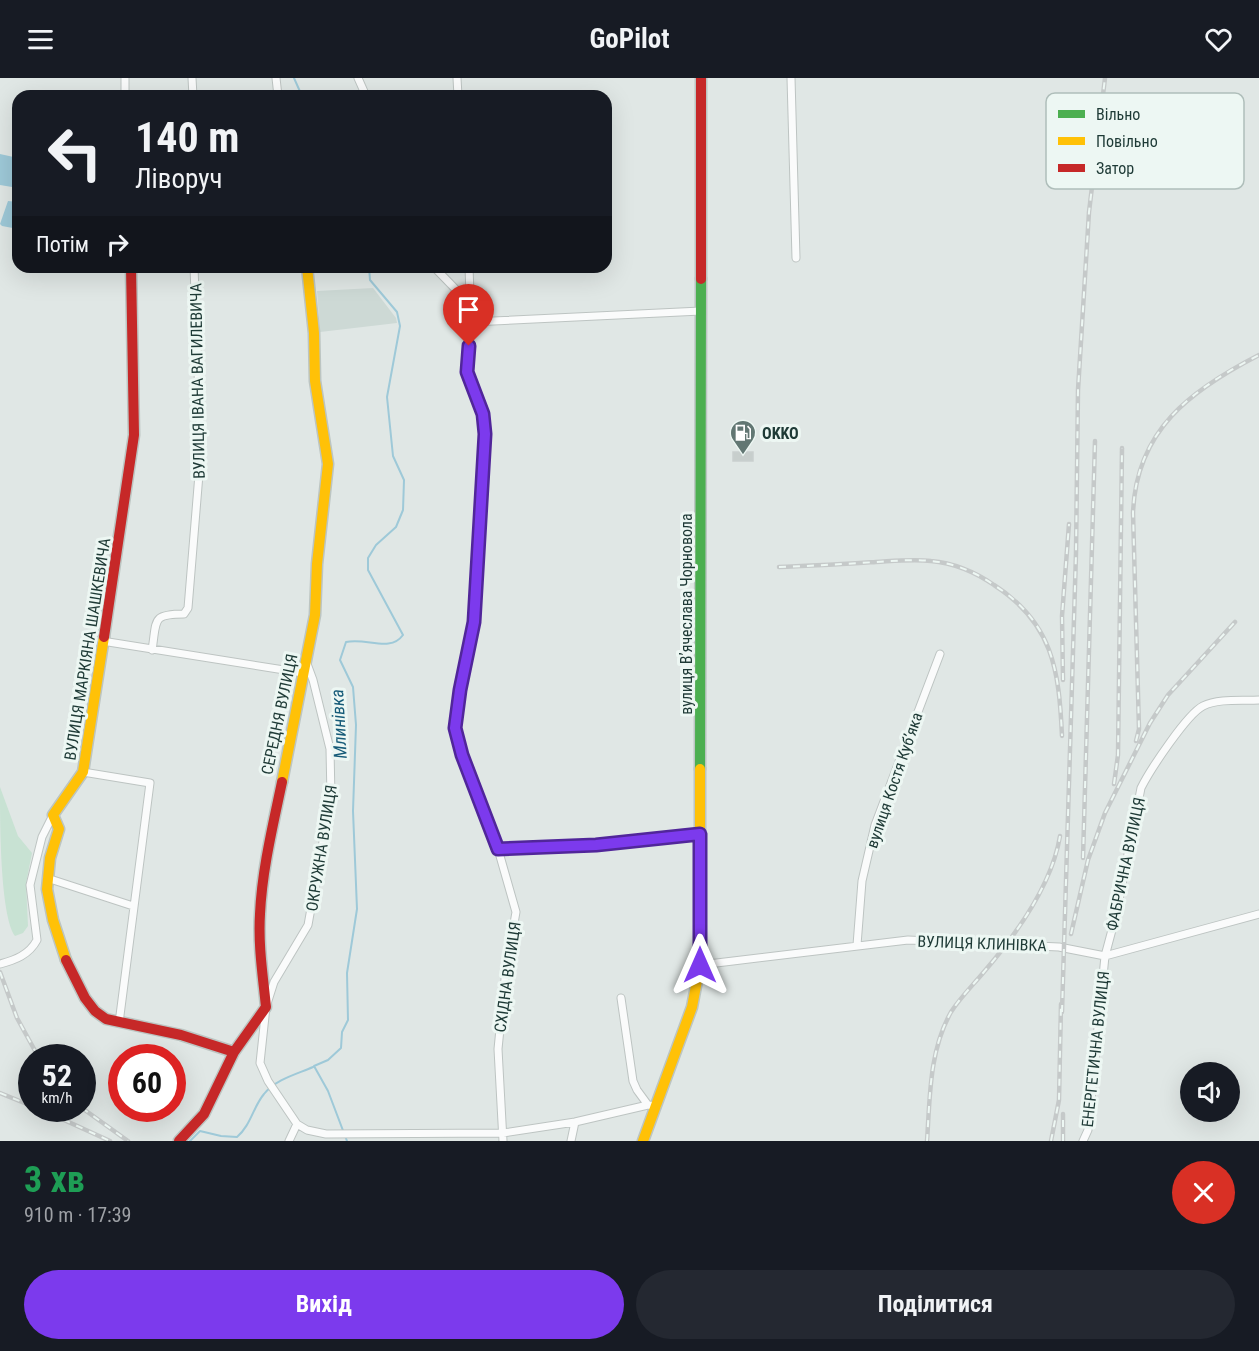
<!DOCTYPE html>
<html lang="uk">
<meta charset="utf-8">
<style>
body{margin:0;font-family:"Roboto Condensed",sans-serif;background:#242831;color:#f1f3f6;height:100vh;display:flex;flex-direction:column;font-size:22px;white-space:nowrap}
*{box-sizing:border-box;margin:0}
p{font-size:20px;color:#9ea1a6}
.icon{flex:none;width:33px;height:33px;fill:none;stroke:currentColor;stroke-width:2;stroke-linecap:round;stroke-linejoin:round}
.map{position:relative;height:1063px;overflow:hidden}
.side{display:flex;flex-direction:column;background:#171b24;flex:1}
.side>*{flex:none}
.top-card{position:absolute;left:12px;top:12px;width:600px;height:183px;border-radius:18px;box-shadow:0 6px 24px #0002;background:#171b24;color:#f1f3f6;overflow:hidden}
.tools{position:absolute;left:1180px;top:984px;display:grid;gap:12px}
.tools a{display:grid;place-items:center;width:60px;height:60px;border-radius:50%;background:#171b24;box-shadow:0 6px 24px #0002;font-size:30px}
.speed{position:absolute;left:18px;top:966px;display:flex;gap:12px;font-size:30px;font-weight:700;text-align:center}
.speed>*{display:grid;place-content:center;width:78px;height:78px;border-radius:50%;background:#171b24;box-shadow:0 6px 24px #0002;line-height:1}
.speed small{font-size:15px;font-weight:400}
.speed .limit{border:9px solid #d22;background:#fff;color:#111}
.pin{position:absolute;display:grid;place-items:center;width:51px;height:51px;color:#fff;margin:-62px -26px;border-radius:50% 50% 50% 0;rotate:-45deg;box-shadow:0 0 6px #0007}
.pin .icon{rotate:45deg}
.me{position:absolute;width:66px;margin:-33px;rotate:0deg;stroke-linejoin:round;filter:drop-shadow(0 0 4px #0008)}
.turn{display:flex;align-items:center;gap:21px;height:126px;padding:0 24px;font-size:27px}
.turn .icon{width:78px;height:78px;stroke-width:2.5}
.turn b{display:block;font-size:42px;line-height:51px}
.then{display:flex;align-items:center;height:57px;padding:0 24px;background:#0003;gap:12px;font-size:22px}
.round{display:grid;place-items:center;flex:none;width:63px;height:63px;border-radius:32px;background:#242831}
.summary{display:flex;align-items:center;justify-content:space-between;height:102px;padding:0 24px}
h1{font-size:36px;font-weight:700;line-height:45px;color:#1e9e55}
.primary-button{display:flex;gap:12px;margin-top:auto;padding:12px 24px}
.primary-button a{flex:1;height:69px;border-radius:36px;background:#7c3aed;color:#fff;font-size:24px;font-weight:700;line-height:69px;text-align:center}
.primary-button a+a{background:#242831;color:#f1f3f6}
header{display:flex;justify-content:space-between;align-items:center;height:78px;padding:0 24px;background:#171b24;font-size:27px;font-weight:700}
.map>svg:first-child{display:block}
.built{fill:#cdd9d5}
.green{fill:#c8e2d3}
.water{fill:#9ec9d8}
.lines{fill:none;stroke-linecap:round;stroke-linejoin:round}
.stream{stroke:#9ec9d8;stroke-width:2}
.building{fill:#c7cecc;stroke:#c9d0ce;stroke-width:1.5}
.street-casing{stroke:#bdc4c2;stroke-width:9}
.fast-casing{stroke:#bcc5c2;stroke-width:13}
.slow-casing{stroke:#bcc5c2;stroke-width:13}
.jam-casing{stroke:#bcc5c2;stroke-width:13}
.street{stroke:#fafbfb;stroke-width:7}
.fast{stroke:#4caf50;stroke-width:10}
.slow{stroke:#ffc107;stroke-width:10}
.jam{stroke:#c62828;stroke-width:10}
.rail-casing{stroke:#c5c9c9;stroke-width:4.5}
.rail{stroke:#edf7f3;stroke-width:2;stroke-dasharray:7;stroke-linecap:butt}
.route-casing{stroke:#51269a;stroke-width:15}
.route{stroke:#7c3aed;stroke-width:10}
.labels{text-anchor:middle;stroke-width:6;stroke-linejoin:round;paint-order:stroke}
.street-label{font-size:16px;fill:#1e3a36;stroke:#edf7f3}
.poi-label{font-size:16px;font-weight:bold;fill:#1e3a36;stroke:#edf7f3;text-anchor:start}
.water-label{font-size:18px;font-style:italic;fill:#165b78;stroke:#edf7f3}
.key{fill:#edf7f3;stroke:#afbeba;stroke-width:1.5}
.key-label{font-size:16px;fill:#1e3a36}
</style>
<header><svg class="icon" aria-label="menu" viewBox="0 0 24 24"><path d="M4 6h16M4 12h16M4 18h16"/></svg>GoPilot<svg class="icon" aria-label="heart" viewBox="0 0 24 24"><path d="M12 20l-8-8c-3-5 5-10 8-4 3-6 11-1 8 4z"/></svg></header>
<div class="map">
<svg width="1259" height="1063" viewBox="0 0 1259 1063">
<rect width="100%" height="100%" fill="#e0e7e5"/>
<!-- built -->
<path class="built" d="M373 210 396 240 397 245 320 254 317 213Z"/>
<!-- green -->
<path class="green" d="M0 709 18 758 32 775 26 805 28 848 23 855 15 858C0 837 0 742 0 709Z"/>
<!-- water -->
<path class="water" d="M0 76 18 80V110L0 107Z
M8 123 18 124V151L2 148 0 146Z"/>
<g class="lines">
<!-- stream -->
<path class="stream" d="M294 0 302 18
M190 1063 200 1053 221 1058 237 1059C251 1047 253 1029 264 1016 276 1001 297 996 313 989
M347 1063 328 1013 314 988 328 982 341 970 342 954 348 942 347 895 357 831 353 733 356 647 353 609 340 582 346 564C366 559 390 575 403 557L368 492V480L376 467 396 449 403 432 404 402 393 378 387 319 400 248 397 234 370 202 369 189"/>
</g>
<!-- building -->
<path class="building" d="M733 374H753V383H733Z"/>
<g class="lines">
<defs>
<path id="street" d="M125 0V18
M192 0 193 18
M276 0 278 18
M358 0 366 18
M457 0 458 18
M791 0 796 180
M434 189 469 225
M469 189 471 244 467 294 483 336 485 356 474 544 460 612 455 650 462 677 498 771 516 834 506 891 498 971 503 1063
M471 244 701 233
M102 563 303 595
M152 572C157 542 151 536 184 536L188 530 201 372 194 189
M306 583 313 602 330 671 331 719 308 847 274 904 266 929 260 985 268 1003 297 1046 307 1052 326 1056 503 1055 575 1044 648 1027 657 1028
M83 694 150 705 119 945
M498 771 596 767 701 756
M47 800 133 828
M857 867 862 803 875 747 940 576
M0 886C15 882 29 877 37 862L30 807 42 759 53 737
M700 887 908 862 1059 869 1105 878 1259 836
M621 920 633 1003 637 1012 648 1027
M289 1063 297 1046
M571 1063 575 1044
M1083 1063 1088 1052 1105 878 1116 837 1141 710C1150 692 1187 636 1203 628 1219 620 1242 623 1259 622"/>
<path id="fast" d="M700 691 701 201"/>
<path id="slow" d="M282 704 315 537 317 486 328 386 315 303 314 255 307 189
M66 882 53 842 47 811 50 780 59 751 53 737 83 694 104 559
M643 1063 692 929 700 887V691"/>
<path id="jam" d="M701 201V0
M104 559 134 357 131 189
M66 882 85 920 95 933 106 941 181 957 234 974
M179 1063 204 1036 234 974 266 929C263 898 258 868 260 836 262 792 273 747 282 704"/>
</defs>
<!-- street casing -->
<use href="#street" class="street-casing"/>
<!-- fast casing -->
<use href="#fast" class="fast-casing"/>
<!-- slow casing -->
<use href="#slow" class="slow-casing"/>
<!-- jam casing -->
<use href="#jam" class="jam-casing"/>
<!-- street -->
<use href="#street" class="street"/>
<!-- fast -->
<use href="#fast" class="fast"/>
<!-- slow -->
<use href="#slow" class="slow"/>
<!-- jam -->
<use href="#jam" class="jam"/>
<defs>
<path id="rail" d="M779 489C811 488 843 486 876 484 894 483 913 481 931 483 954 485 975 494 994 507 1053 545 1059 592 1062 658
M1063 602 1062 538 1069 446
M1136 663 1139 651 1133 435C1136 352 1191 312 1259 277
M1114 706 1118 677 1122 370
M1083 780 1095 363
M1071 856 1088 782 1105 735 1150 645 1168 617 1235 544
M0 894 17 940 39 980
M1062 934 1076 475 1078 312 1089 134 1105 0
M0 1015 32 1028
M38 1030 110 1063
M82 1030 128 1063
M927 1063C930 1020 929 973 951 934 960 920 972 908 983 895 1015 858 1052 807 1060 758
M1051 1063 1059 1022 1061 926
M1063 1063V1036"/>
</defs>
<!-- rail casing -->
<use href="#rail" class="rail-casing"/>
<!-- rail -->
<use href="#rail" class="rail"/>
</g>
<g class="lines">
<defs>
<path id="route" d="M469 268 467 294 483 336 485 356 474 544 460 612 455 650 462 677 498 771 596 767 700 756V887"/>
</defs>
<!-- route casing -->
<use href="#route" class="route-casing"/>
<!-- route -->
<use href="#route" class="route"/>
</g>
<!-- icons -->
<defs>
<symbol id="fuel-pin" viewBox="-11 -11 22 30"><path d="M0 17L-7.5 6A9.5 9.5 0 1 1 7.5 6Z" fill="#627773" stroke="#edf7f3"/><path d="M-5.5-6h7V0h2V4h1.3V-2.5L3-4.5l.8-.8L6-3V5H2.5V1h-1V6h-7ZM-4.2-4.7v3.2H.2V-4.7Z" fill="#fff"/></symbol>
</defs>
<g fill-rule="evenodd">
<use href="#fuel-pin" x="728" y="340" width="30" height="40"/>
</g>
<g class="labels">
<!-- street labels -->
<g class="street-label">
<text transform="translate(197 303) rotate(-91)" y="6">ВУЛИЦЯ ІВАНА ВАГИЛЕВИЧА</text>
<text transform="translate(686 536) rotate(-90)" y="6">вулиця Вʼячеслава Чорновола</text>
<text transform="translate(87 571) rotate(-81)" y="6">ВУЛИЦЯ МАРКІЯНА ШАШКЕВИЧА</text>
<text transform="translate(279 636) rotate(-78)" y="6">СЕРЕДНЯ ВУЛИЦЯ</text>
<text transform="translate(894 702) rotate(-71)" y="6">вулиця Костя Кубʼяка</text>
<text transform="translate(321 770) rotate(-81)" y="6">ОКРУЖНА ВУЛИЦЯ</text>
<text transform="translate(1125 786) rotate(-78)" y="6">ФАБРИЧНА ВУЛИЦЯ</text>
<text transform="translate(982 865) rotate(2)" y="6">ВУЛИЦЯ КЛИНІВКА</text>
<text transform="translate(507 899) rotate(-82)" y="6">СХІДНА ВУЛИЦЯ</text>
<text transform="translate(1095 971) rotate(-84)" y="6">ЕНЕРГЕТИЧНА ВУЛИЦЯ</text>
</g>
<!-- poi labels -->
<g class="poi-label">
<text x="762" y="361">OKKO</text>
</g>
<!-- water labels -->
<g class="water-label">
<text transform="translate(339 646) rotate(-93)" y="6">Млинівка</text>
</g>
</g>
<!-- legend -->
<rect x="1046" y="15" width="198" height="96" rx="9" class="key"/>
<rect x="1058" y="32" width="27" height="8" fill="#4caf50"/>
<rect x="1058" y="59" width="27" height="8" fill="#ffc107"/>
<rect x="1058" y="86" width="27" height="8" fill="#c62828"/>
<g class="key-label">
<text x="1096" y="42">Вільно</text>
<text x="1096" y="69">Повільно</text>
<text x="1096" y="96">Затор</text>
</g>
</svg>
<div class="tools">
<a><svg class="icon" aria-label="sound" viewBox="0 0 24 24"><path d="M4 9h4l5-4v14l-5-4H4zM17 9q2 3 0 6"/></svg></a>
</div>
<div class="speed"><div>52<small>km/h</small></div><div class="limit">60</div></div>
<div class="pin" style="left:469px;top:268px;background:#d93025"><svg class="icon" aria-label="arrive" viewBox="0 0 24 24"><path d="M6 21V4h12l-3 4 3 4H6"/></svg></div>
<svg class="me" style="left:700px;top:887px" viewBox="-20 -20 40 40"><path d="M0-17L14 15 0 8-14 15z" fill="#7c3aed" stroke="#fff" stroke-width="4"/></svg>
<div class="top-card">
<div class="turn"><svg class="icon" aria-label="left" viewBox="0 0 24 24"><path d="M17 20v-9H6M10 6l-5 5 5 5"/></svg><div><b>140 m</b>Ліворуч</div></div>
<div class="then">Потім<svg class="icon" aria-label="right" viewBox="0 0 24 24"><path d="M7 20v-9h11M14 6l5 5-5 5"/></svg></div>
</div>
</div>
<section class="side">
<div class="summary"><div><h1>3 хв</h1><p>910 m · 17:39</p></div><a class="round" style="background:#d93025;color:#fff"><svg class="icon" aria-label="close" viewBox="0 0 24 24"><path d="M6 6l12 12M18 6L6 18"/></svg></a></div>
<div class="primary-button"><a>Вихід</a><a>Поділитися</a></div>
</section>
